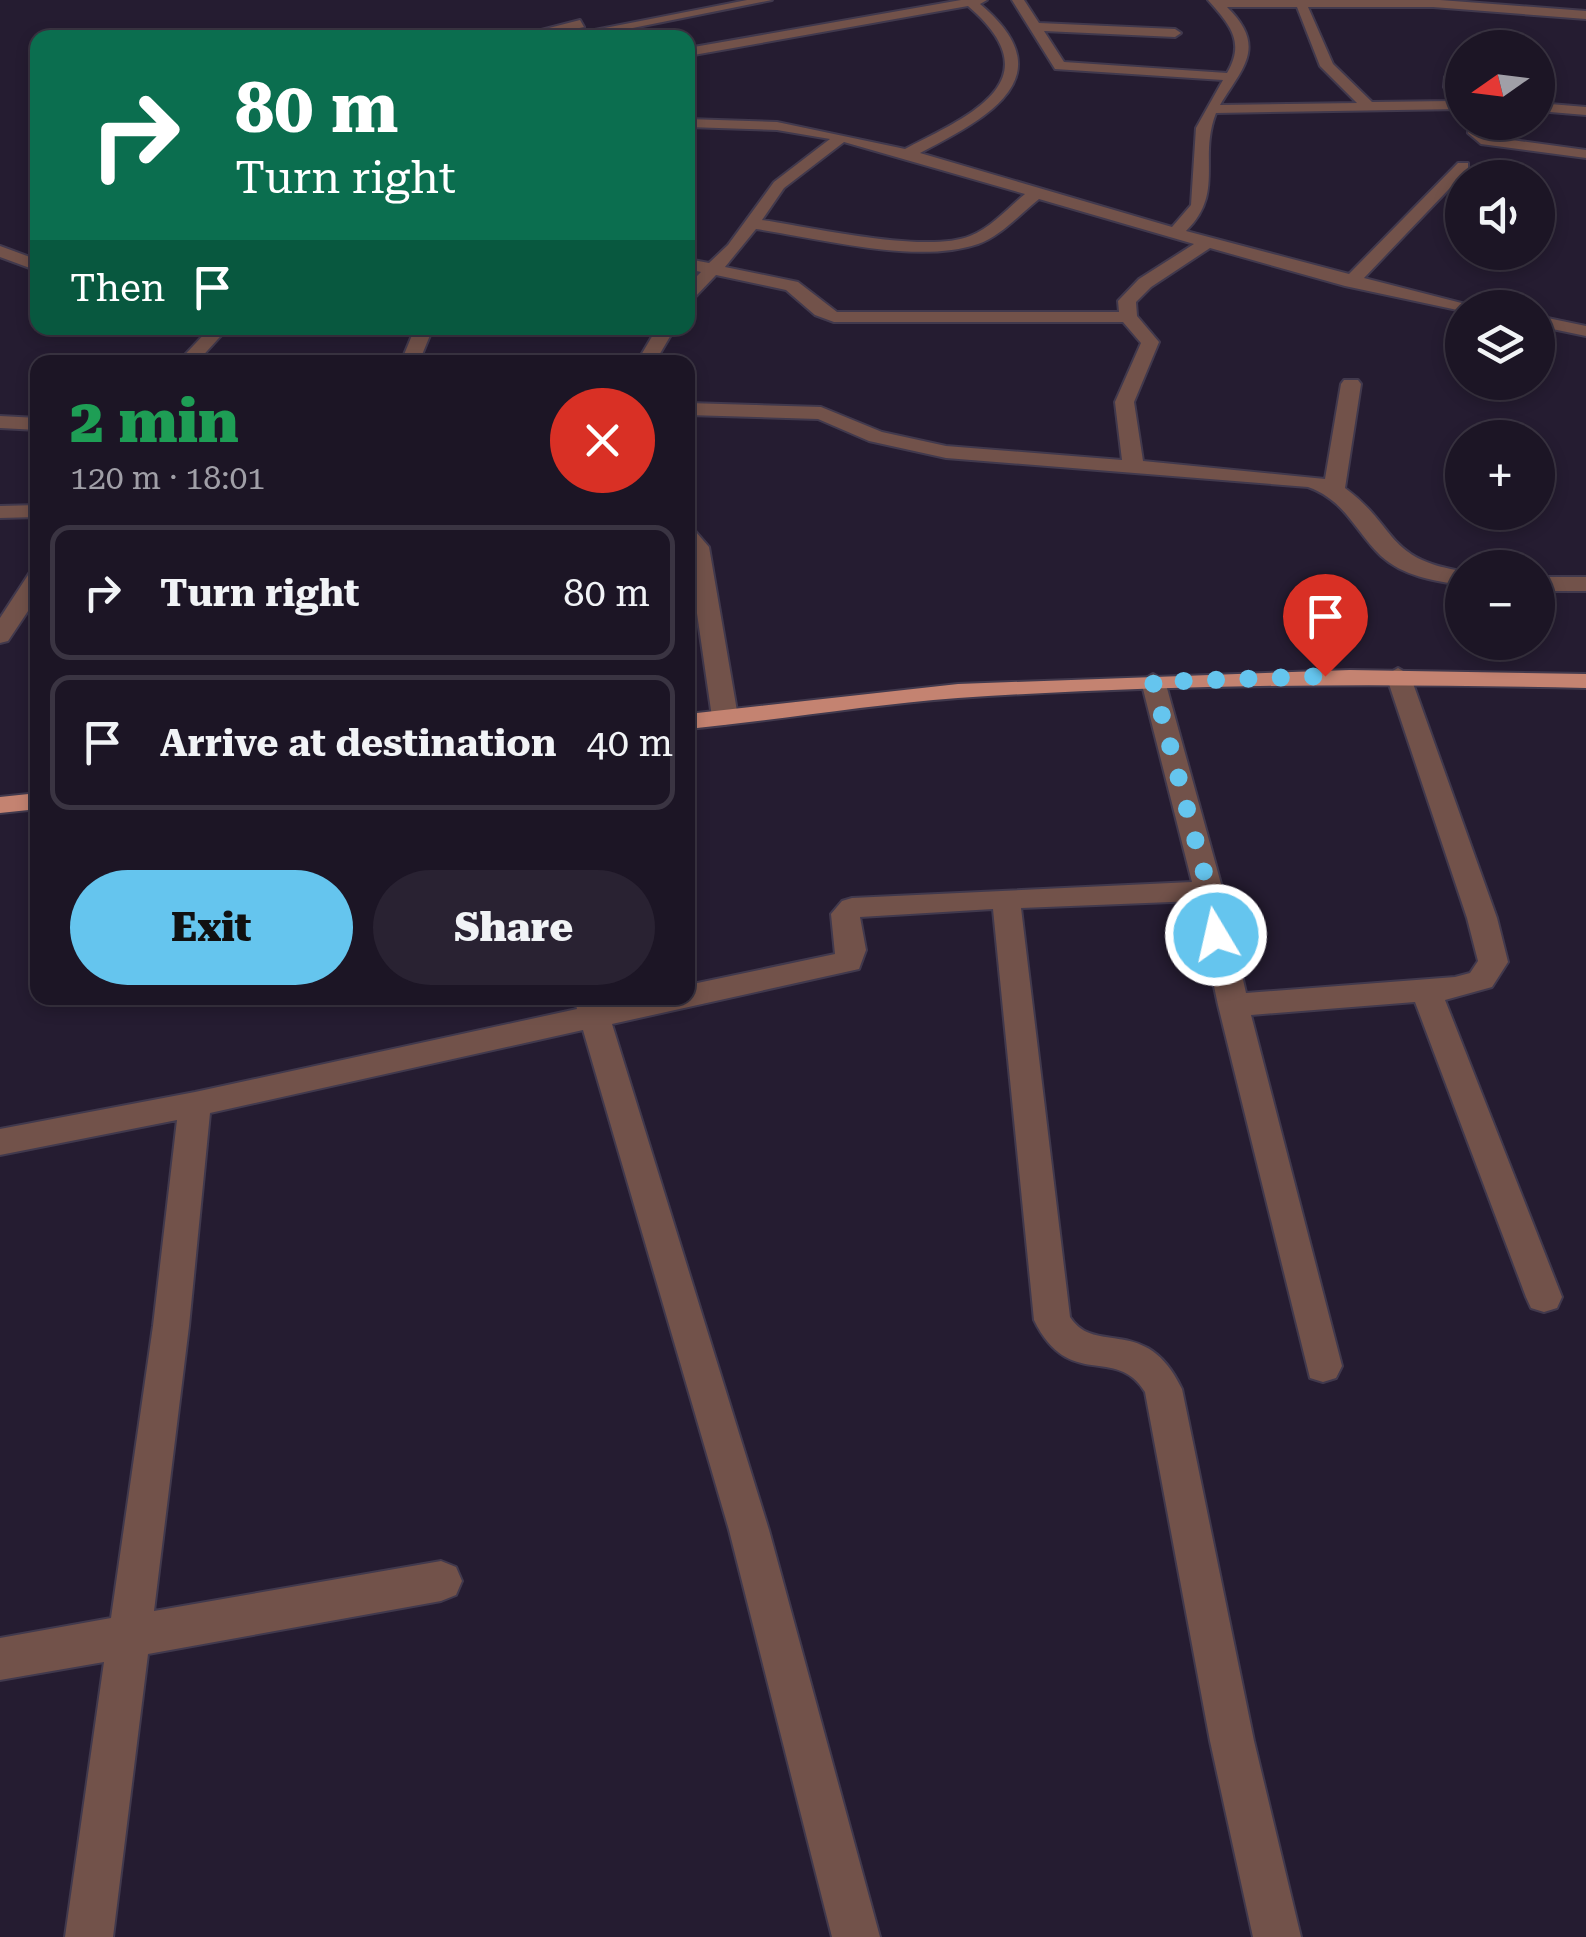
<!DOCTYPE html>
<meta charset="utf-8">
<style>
body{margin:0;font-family:"Roboto Serif",serif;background:#292232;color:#f1f3f6;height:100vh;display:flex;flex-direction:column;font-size:38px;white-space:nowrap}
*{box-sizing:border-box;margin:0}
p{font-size:32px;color:#a09fa7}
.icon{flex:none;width:55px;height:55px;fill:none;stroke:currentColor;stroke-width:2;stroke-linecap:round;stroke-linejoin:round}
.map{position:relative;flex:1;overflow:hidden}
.side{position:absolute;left:30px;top:355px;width:665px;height:650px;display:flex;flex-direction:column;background:#1c1525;border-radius:20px;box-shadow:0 5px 15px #0003,0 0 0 2px #3a3442}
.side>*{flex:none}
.top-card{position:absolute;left:30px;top:30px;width:665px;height:305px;border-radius:20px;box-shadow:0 5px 15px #0003,0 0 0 2px #3a3442;background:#0b6e4f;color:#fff;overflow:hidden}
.needle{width:65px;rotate:256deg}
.fabs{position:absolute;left:1445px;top:30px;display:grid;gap:20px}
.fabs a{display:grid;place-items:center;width:110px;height:110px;border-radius:50%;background:#1c1525;box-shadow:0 5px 15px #0003,0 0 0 2px #3a3442;font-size:50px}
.pin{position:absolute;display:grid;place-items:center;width:85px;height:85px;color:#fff;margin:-102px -42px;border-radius:50% 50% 50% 0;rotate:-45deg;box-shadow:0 0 10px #0007}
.pin .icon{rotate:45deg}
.me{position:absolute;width:110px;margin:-55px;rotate:351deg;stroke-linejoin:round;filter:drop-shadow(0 0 8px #0008)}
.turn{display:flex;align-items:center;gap:35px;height:210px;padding:0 40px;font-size:45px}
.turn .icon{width:130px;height:130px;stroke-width:2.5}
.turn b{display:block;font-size:70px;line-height:85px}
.then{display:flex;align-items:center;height:95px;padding:0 40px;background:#0003;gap:20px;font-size:38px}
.round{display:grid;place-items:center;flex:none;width:105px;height:105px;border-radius:52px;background:#292232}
.headline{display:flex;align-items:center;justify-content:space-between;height:170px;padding:0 40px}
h1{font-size:60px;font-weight:800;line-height:75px;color:#1e9e55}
.action{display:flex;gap:20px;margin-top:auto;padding:20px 40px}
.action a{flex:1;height:115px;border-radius:60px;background:#65c5ee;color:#111;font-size:40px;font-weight:800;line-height:115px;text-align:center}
.action a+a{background:#292232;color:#f1f3f6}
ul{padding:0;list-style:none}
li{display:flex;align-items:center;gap:30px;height:135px;margin:0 20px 15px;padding:0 20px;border:5px solid #3a3442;border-radius:20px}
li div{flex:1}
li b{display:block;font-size:38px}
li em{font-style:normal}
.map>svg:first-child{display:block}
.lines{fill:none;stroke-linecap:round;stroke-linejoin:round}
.minor-casing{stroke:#41394d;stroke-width:4}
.major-casing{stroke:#41394d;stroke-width:4}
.minor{fill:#72524a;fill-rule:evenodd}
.major{fill:#c48371;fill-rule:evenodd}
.route{stroke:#65c5ee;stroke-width:18;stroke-dasharray:0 32.4}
</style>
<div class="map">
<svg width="1586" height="1937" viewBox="0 0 1586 1937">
<rect width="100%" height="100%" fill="#251c31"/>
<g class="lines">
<defs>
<path id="minor" d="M747 0H772L583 38H554Z
M961 0H987L980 4C1066 76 989 117 920 153L1172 227 1191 205 1196 128 1223 80 1055 69 1012 0H1024L1039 23 1175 29 1181 33 1175 37 1044 31 1064 62 1227 73C1246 41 1229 24 1208 0H1440L1586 11V19L1433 7H1308L1333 64 1372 102 1452 101 1444 87 1445 77 1462 62 1458 87 1462 109 1216 113C1198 159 1225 193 1186 231L1349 274 1458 163H1468V169L1364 278 1481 308H1462V311L1345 286 1210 248 1151 287 1136 302 1137 316 1159 342 1134 402 1143 461 1325 479 1341 384 1344 380H1358L1361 384 1345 488C1397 526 1385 559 1462 571V585C1434 581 1403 576 1381 556 1355 531 1345 500 1308 487L946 458 869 441 818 419 688 415V403L821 407 882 432 946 446 1122 460 1115 402 1141 343 1123 322H834L815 315 786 290 716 275 694 298 688 299V285L701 272 688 269V259L709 263 728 245 774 182 830 139 777 130 688 127V119L777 122 905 149C974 114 1053 79 968 6L688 56V48ZM1227 7H1297L1320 66 1357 103 1220 105C1242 68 1268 47 1227 7ZM844 142 1025 194C1008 208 991 228 970 236 926 254 811 227 762 220L784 188ZM1039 199 1194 244 1139 279 1118 301 1119 312H837L798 282 725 267 756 229C819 238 917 265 978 244 1001 236 1020 214 1039 199Z
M580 20 584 27 534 38 518 36Z
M1538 103 1586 107V115L1538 111Z
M1469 122H1483L1482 132 1490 137 1586 150V158L1481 144 1468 133Z
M0 246 38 260V271L0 257Z
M1538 316 1586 326V336L1538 326Z
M210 328H228L197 362H178Z
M415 328H433L419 362H401Z
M657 328H675L655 362H637Z
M0 416 38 418V430L0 428Z
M38 505V517L0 518V506Z
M688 530 696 532 709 547 738 717 725 725 712 717 688 551Z
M38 570V596L8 641 0 643V618L30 572Z
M1538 577H1586V591H1538Z
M1398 668 1410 675 1497 918 1508 962 1492 987 1445 1000 1562 1297 1557 1308 1544 1312 1531 1308 1526 1297 1415 1002 1251 1015 1342 1366 1336 1378 1323 1382 1310 1378 1218 1005 1196 901 1021 908 1070 1317C1096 1357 1146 1313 1182 1389L1254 1741 1301 1937H1253L1210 1741 1145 1392C1116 1344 1069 1392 1034 1320L993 909 860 917 866 950 859 969 612 1024 769 1530 880 1937H832L729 1530 583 1030 210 1113 189 1326 154 1611 441 1561 456 1567 462 1581 456 1595 441 1601 148 1654 113 1937H65L104 1662 0 1680V1638L111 1618 153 1326 177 1120 0 1155V1129L195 1092 577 1009 574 998H604L606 1003 631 998H688V985L835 954 831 914 842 901 852 898 1192 882 1141 681 1153 674 1165 681 1223 891 1246 993 1455 977 1470 973 1478 961 1467 918 1386 675Z"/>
<path id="major" d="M1350 670 1586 674V688C1377 683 1167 684 958 698 867 705 778 720 688 729V714L958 684Z
M38 793V809L0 813V797Z"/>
</defs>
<!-- minor casing -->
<use href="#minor" class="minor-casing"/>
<!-- major casing -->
<use href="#major" class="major-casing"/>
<!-- minor -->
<use href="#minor" class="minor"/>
<!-- major -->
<use href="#major" class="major"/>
</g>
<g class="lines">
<!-- route -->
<path class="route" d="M1216 935 1209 891 1153 682 1325 676"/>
</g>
</svg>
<div class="fabs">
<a><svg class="needle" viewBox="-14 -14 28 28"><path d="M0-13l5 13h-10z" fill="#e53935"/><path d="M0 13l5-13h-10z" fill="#a09fa7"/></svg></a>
<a><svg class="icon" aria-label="sound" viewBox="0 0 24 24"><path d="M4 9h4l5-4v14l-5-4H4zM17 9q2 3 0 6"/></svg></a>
<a><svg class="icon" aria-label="layers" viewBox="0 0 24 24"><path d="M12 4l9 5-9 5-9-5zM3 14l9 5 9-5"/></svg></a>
<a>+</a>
<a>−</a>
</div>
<div class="pin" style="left:1325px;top:676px;background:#d93025"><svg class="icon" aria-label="arrive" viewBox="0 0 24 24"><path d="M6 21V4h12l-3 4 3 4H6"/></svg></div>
<svg class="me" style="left:1216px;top:935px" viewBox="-20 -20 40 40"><circle r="17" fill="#65c5ee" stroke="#fff" stroke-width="3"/><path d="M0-11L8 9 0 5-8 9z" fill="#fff"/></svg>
<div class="top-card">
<div class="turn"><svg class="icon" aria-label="right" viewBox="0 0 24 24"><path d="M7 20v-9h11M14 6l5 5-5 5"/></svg><div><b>80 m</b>Turn right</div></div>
<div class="then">Then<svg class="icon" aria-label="arrive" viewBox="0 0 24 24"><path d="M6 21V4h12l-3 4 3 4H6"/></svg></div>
</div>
<section class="side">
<div class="headline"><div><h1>2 min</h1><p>120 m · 18:01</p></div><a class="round" style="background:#d93025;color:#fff"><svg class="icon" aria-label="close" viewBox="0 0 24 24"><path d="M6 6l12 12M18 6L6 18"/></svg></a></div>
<ul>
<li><svg class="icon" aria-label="right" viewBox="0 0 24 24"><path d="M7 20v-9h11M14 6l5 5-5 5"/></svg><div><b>Turn right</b></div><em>80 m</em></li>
<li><svg class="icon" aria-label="arrive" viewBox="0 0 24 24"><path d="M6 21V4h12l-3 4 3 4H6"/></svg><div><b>Arrive at destination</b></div><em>40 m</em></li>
</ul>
<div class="action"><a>Exit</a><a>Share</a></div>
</section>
</div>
